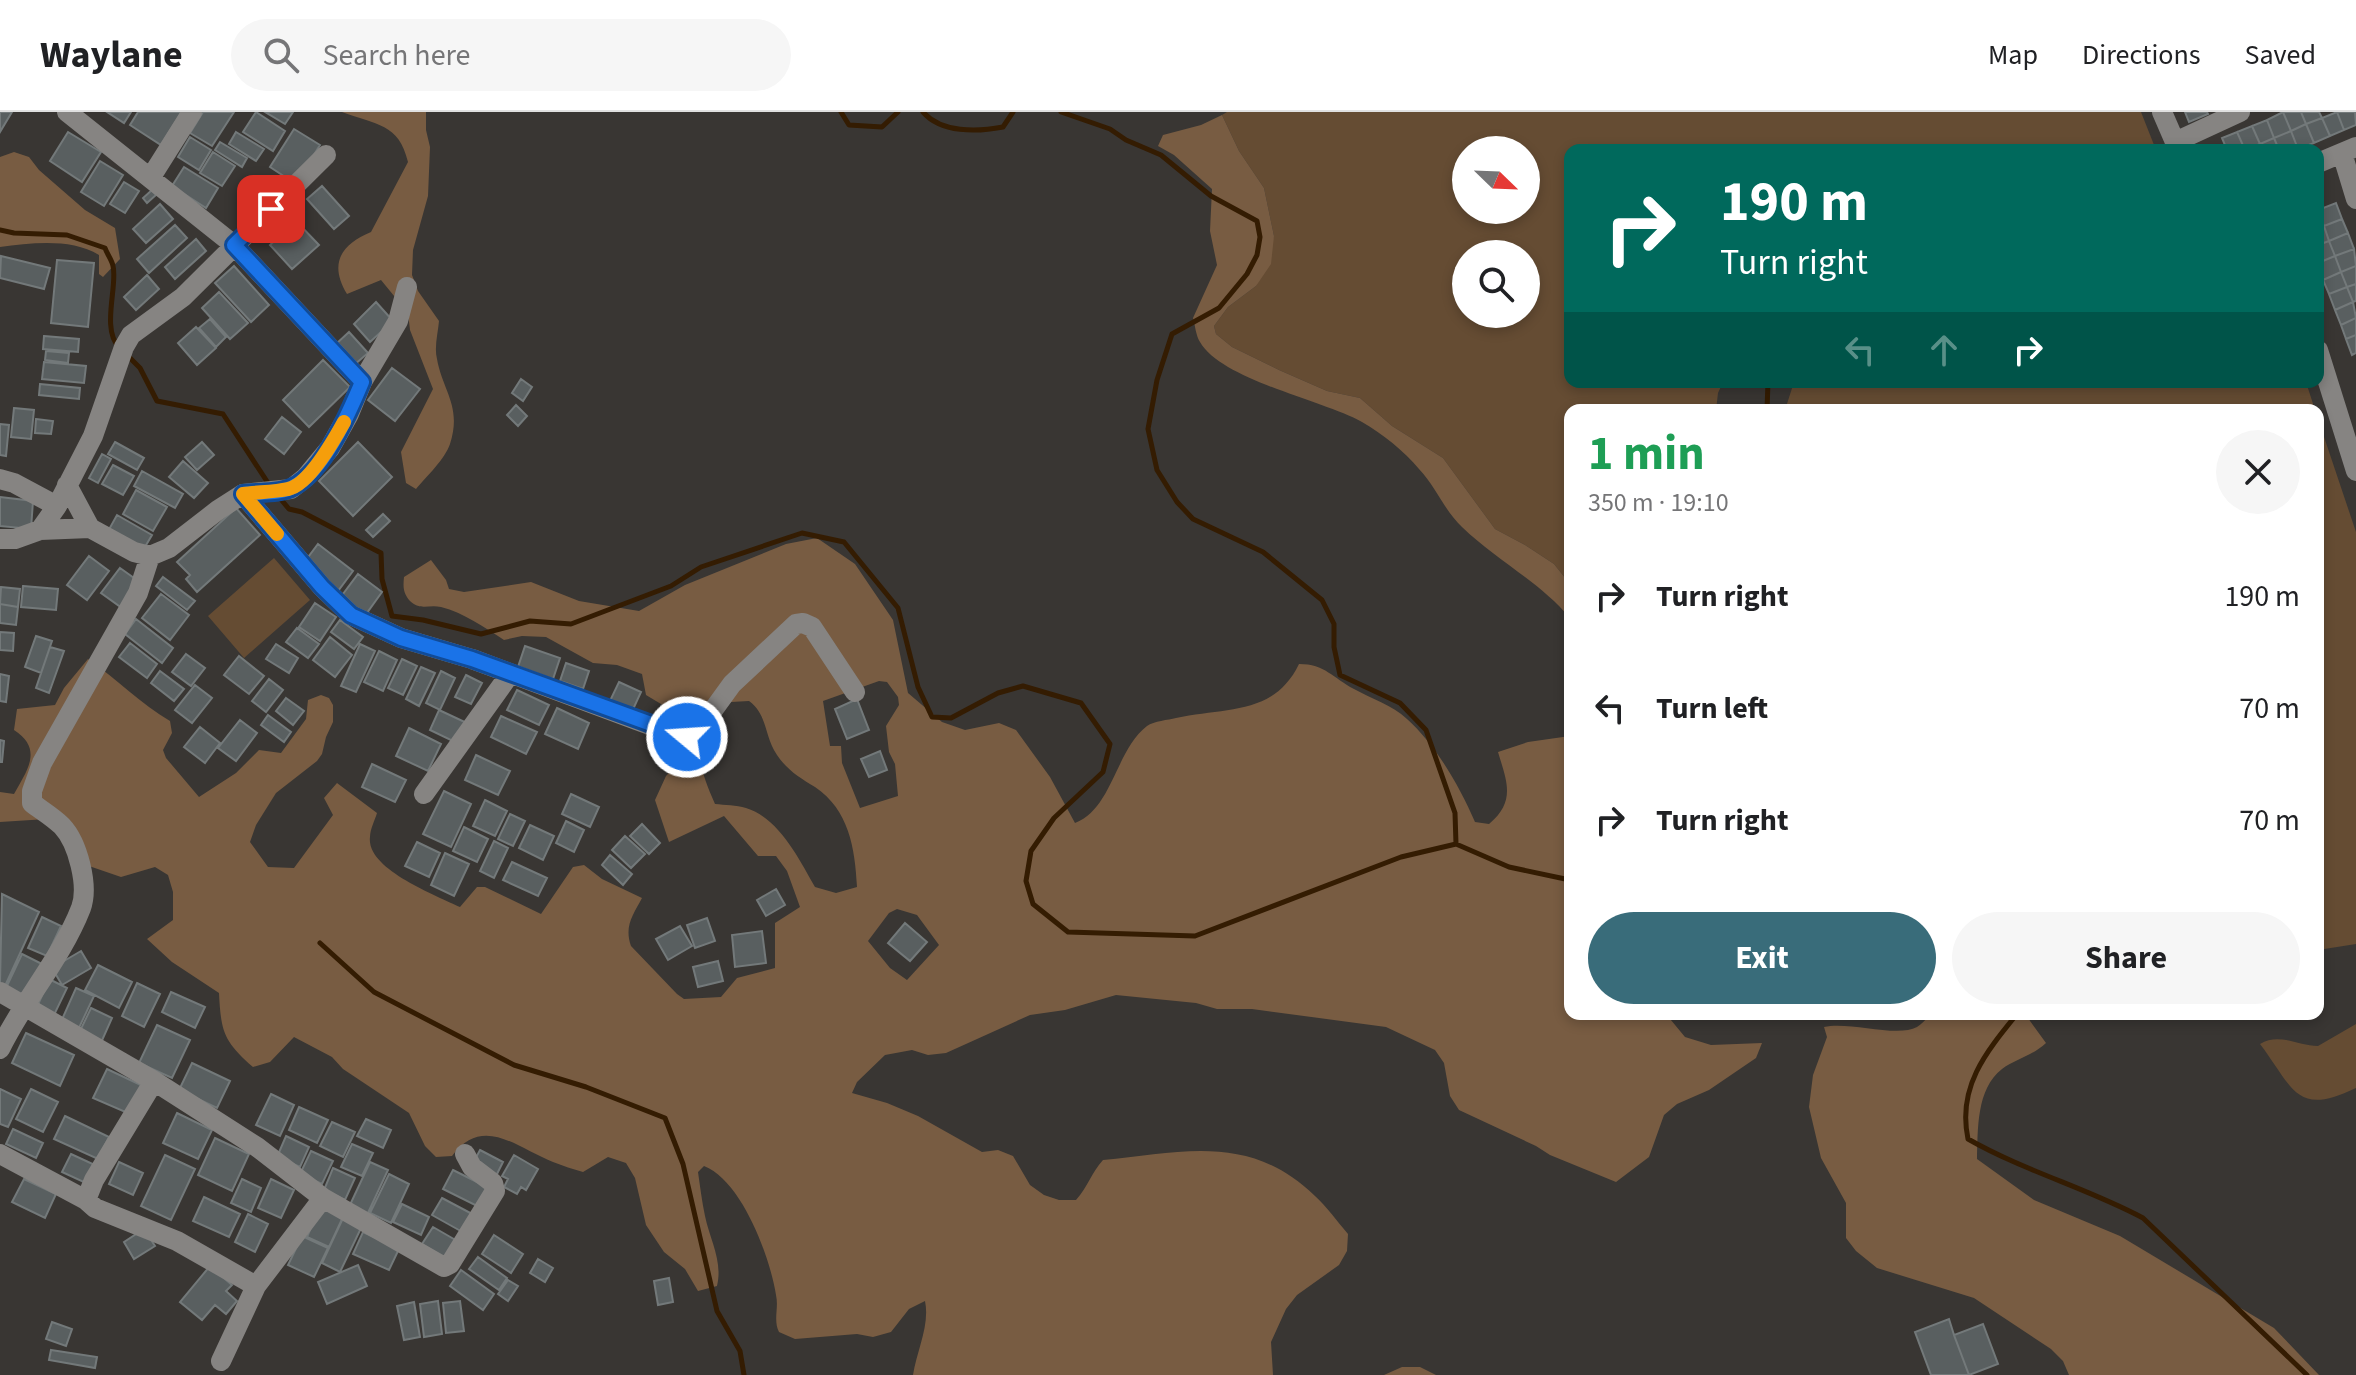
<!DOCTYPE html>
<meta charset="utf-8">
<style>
body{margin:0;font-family:"Source Sans 3",sans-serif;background:#f6f6f6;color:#202124;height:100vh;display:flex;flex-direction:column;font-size:30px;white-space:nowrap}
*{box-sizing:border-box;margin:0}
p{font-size:26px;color:#757577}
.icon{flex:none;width:44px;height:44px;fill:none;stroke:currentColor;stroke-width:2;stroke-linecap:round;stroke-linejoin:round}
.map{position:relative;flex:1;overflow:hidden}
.side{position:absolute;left:1564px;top:292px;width:760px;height:616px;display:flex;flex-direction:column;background:#fff;border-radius:16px;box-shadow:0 4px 12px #0003}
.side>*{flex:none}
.banner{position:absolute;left:1564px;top:32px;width:760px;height:244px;border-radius:16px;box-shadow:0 4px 12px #0003;background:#00695c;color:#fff;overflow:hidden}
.needle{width:52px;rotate:113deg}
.fabs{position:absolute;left:1452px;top:24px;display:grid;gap:16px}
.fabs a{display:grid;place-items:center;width:88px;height:88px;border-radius:50%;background:#fff;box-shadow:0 4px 12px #0003;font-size:40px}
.pin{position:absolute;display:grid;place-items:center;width:68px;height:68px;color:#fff;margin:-34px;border-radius:16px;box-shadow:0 4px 12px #0006}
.me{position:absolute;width:88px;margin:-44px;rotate:288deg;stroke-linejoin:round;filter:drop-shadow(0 0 6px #0008)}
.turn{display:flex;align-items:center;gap:28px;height:168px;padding:0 24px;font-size:36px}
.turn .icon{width:104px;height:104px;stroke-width:2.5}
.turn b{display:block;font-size:56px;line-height:68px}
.lanes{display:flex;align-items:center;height:76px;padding:0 24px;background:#0003;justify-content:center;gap:40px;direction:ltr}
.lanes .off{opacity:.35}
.round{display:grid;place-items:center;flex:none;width:84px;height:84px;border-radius:42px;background:#f6f6f6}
.overview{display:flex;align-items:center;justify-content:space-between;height:136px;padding:0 24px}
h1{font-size:48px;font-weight:700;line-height:60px;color:#1e9e55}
.cta{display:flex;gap:16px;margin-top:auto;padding:16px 24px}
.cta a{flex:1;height:92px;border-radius:48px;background:#396c7a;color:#fff;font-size:32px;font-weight:700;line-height:92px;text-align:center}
.cta a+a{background:#f6f6f6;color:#202124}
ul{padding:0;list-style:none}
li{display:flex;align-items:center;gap:24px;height:112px;padding:0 24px}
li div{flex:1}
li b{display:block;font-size:30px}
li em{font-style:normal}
header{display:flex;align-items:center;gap:48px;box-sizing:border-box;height:112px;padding:0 40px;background:#fff;border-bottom:2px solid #e0e0e0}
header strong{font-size:38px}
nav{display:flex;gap:44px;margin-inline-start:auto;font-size:28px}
.search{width:560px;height:72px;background:#f6f6f6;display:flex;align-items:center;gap:20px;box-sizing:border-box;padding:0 28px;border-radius:44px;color:#757577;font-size:30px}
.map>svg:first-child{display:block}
.green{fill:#654c33;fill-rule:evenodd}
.forest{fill:#785c42;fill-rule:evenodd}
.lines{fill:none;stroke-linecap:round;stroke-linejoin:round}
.stream{stroke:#341c02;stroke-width:5}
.building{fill:#595f60;stroke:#73797a;stroke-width:2}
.minor{stroke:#868482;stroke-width:20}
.route-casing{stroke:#114b97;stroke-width:20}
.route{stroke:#1a73e8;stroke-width:14}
.slow{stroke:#f59e0b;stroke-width:14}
</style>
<header>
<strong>Waylane</strong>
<div class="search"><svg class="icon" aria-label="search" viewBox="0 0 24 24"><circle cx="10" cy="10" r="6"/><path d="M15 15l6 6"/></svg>Search here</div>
<nav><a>Map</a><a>Directions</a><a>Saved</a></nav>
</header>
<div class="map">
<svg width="2356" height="1263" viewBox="0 0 2356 1263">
<rect width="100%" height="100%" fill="#393633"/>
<!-- green -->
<path class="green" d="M1227 0H2141L2156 38H1570V270H1723L1718 281 1716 298H1570V472L1554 452 1525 433 1495 417 1443 346 1392 314 1360 286 1327 279 1279 258 1232 235 1216 222 1214 214 1228 195 1256 174 1274 124 1264 76 1239 39 1222 3ZM1466 38H1526V98H1466ZM1466 142H1526V202H1466Z
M1794 270H2306L2315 298H1785Z
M2318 307 2356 420V832L2318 838Z
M274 446 310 488 244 546 208 504Z
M2356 912V976C2296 1005 2294 977 2260 932 2279 920 2298 934 2318 934Z"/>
<!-- forest -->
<path class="forest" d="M342 0H426V18L430 35 428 84 413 138 412 163 418 179 439 209C438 221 434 235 437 247 443 280 462 294 450 332 445 347 427 364 416 377L406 371 401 340 433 277 410 218 408 201 381 168 347 182C329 152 340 133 371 120L408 50C399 11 376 13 342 0Z
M1222 3 1239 39 1264 76 1274 124 1271 152 1256 174 1228 195 1214 214 1216 222 1232 235 1279 258 1327 279 1360 286 1392 314 1443 346 1495 417 1525 433 1554 452 1570 472V506C1540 470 1496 448 1462 415 1444 398 1436 375 1419 357 1404 339 1383 322 1362 310 1322 288 1222 268 1200 230 1196 224 1195 213 1193 206L1217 153 1210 119 1212 77 1174 43 1158 34 1163 23 1201 13Z
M14 40 29 45 39 58 85 98 115 116 120 147 103 165 99 162V143C71 126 32 131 0 135V45Z
M817 426 855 452 893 508 908 581 942 610 965 618 999 611 1016 618 1050 665 1075 711C1113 696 1115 639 1147 614 1154 609 1168 608 1176 606 1225 595 1274 604 1299 552 1325 552 1333 566 1354 577 1372 587 1392 593 1407 607 1436 633 1460 675 1475 710L1489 712C1516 689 1507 670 1498 640L1528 630 1570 624V902H1666L1685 925 1711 933 1762 931 1756 946 1709 978 1677 992 1664 1003 1649 1045 1616 1070 1550 1043 1536 1034 1459 998 1450 984 1444 951 1435 938 1386 915 1252 897H1217L1196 891 1116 883 1065 898 1030 903 946 941 928 943 912 938 885 943 857 970 852 981 887 991 918 1004 982 1040 998 1038 1013 1044 1030 1073 1044 1083 1059 1088H1076C1088 1075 1091 1061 1103 1048 1183 1040 1250 1021 1315 1084 1327 1095 1337 1109 1348 1122L1347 1139 1339 1153 1297 1183 1286 1197 1271 1230 1273 1263H913C917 1238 930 1213 925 1189L909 1197 891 1220 873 1225 857 1222 795 1227 779 1220C773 1208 779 1196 776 1183 770 1145 742 1069 704 1054L698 1060C700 1074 702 1090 705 1104 710 1128 723 1149 717 1174L698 1179 685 1157 664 1140 646 1113 635 1066 626 1051 608 1045 583 1060C573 1057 563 1054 553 1050 517 1036 483 1002 452 1044L436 1045 425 1034 409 1001 343 957 332 945 294 925 270 950 253 955C223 929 221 919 219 881L172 850 147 827 173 808V780L168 763 155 755 121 765 89 754 47 707 0 710V680L14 682C28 657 43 637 14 618L17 597 55 593 64 576 88 547C117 567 141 592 170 609L172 621 163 638 166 646 199 685 236 661 259 638 281 641 306 607 308 588 321 583 329 586 333 593V610L326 625 322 642 317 649 276 681 256 713 250 730 268 755 294 756 333 703 324 686 337 671 377 701C375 708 370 717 370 725 366 757 436 783 460 795L477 775H485L541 802 573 755 584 753 602 767 642 786C633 803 624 814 631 834L677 882 684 887 721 885 737 866 775 856V811L800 795 787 759 776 744H758L724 704 669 730 655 688 666 664 695 632 686 607 646 583 642 562 617 553 593 551 546 525 522 524 504 528C484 515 464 501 441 495 429 492 420 499 410 489 403 481 403 475 404 465L431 448 446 468 449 477 464 480 531 470 579 489 639 499 685 473 786 432ZM879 569 887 570 898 585 899 593 886 614 889 640 895 652 898 684 860 696 842 651 841 634H830L823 589ZM749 589C768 603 764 624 777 643 787 658 800 666 815 675 849 698 855 736 857 775L836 781 815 775C799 747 779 706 746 696 736 693 725 693 715 692 694 644 693 630 731 590ZM897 797 917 803 939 833 907 868 890 856 868 829 889 801Z
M1931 902H2025L2046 931C2032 944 2016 947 2002 957 1976 977 1978 1018 1977 1047L2034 1088 2120 1124 2274 1216 2319 1263H2069L2063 1249 2051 1237 1974 1186 1877 1156 1856 1139 1846 1126V1091L1821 1046 1809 995 1813 963 1827 925 1824 915C1849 909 1897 926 1917 915 1922 912 1927 906 1931 902Z
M1402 1255H1420L1436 1263H1384Z"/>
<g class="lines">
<!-- stream -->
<path class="stream" d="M841 0 849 13 882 15 898 0
M923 0C941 21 977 20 1003 15L1013 0
M1061 0 1110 17 1126 28 1161 43 1211 84 1257 109 1260 125 1257 143 1247 162 1219 196 1172 222 1157 268 1148 317 1157 358 1177 390 1193 407 1263 440 1322 488 1334 512V535L1340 563 1400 591 1426 618 1455 701 1456 732
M0 118 14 121 67 123 105 136C107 142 112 148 113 154 118 173 101 217 119 235
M126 242 140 256 157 289 223 302 270 374
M1767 298 1768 270
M279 385 289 397 302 400 381 441 382 467 392 504 423 508 481 522 530 509 571 512 671 474 701 455 802 421 844 430 898 496 918 575 932 605 951 606 998 581 1023 574 1081 591 1110 632 1103 660 1054 706 1031 739 1026 769 1033 792 1068 820 1195 824 1401 745 1456 732 1509 755 1570 768
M320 831 374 880 514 953 586 975 665 1006 683 1052 717 1199 740 1239 744 1263
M2017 902C1986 940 1957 975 1968 1027 2024 1059 2087 1076 2143 1106L2307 1263"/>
</g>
<!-- building -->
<path class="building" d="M0 0H12L0 20Z
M107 0H131L124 11Z
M138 0H179L181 1 161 33 130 13Z
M203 0H234L212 34 190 21Z
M256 0 285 19 273 39 243 20Z
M265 0H293L285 12Z
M2185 0H2207L2208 2 2189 10Z
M2283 0 2291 19 2274 26 2267 8Z
M2283 0H2301L2306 12 2291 19Z
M2301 0H2319L2322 6 2306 12Z
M2337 0H2355L2356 13 2344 18Z
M2337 0 2344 18 2330 24 2322 6Z
M2322 6 2330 24 2314 31 2306 12Z
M2267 8 2274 26 2260 32 2252 14Z
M2306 12 2314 31 2298 37 2291 19Z
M2252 14 2260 32 2245 38 2237 20Z
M294 17 320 33 296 72 270 55Z
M2291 19 2298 37 2279 38 2274 26Z
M68 20 101 40 82 70 50 49Z
M236 20 264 37 256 49 229 32Z
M2237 20 2245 38H2227L2222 26Z
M190 25 211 38 199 58 178 45Z
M2274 26 2279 38H2262L2260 32Z
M220 30 247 46 242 55 215 38Z
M213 40 235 54 222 74 200 61Z
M100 49 123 63 104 94 81 80Z
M184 55 218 76 206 96 172 74Z
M124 70 139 79 125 101 110 92Z
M322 74 349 104 334 117 307 87Z
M152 78 156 83 147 91 143 86Z
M2336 91 2342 107 2324 114 2318 98Z
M160 92 173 107 146 131 133 117Z
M2342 107 2348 121 2329 129 2324 114Z
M296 109 319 133 292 157 270 133Z
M175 113 187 126 149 161 137 147Z
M2324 114 2329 129 2318 133V116Z
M2348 121 2354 137 2335 144 2329 129Z
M196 127 206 139 175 167 165 155Z
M2329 129 2335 144 2318 151V133Z
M2354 137 2356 154 2341 160 2335 144Z
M1 144 50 156 44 177 0 166Z
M2335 144 2341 160 2323 168 2318 151Z
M57 148 94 151 88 215 51 211Z
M234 154 269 193 251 210 215 171Z
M2356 154V172L2347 175 2341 160Z
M2341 160 2347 175 2329 182 2323 168Z
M147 163 159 177 136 198 124 185Z
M2356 172V189L2353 190 2347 175Z
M2347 175 2353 190 2335 198 2329 182Z
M219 180 248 211 230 227 202 196Z
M376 190 393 209 370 230 354 212Z
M2353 190 2356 206 2341 213 2335 198Z
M2356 206V223L2346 227 2341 213Z
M210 207 226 225 216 235 199 216Z
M196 215 216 236 197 253 178 231Z
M349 220 368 241 354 253 336 232Z
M2356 223V241L2352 243 2346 227Z
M44 224 79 227 78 240 43 237Z
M46 239 69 241 68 251 45 248Z
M323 248 350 275 309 315 283 288Z
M44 250 86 254 84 271 42 267Z
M392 256 420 277 395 309 368 288Z
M521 267 532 275 523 289 512 281Z
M40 272 80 276 79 287 39 283Z
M516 293 527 304 518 314 507 303Z
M14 296 34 298 31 327 11 325Z
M282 305 301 320 284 342 265 327Z
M36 307 53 309 51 322 35 321Z
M0 312 9 313 6 344 0 343Z
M115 330 144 346 137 358 108 342Z
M202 330 214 343 197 358 185 345Z
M358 330 392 365 353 404 319 369Z
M102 342 111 347 98 371 89 366Z
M183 349 208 371 194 386 169 365Z
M113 353 134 364 123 383 102 372Z
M142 359 183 382 175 396 134 374Z
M136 378 167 395 153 419 123 402Z
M0 385 33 389 31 417 0 414Z
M236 396 260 423 197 480 186 467 190 463 177 450Z
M383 402 390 409 373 425 366 418Z
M117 403 152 423 142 440 107 421Z
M318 432 353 459 338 479 303 452Z
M89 444 109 459 87 488 67 473Z
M120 456 141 471 122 496 101 481Z
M358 462 382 480 364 505 340 486Z
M163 465 195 489 187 498 156 474Z
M23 474 58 477 56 498 21 495Z
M1 475 20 477 18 495 0 492Z
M161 482 189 503 170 528 142 506Z
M315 491 336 505 320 529 299 515Z
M0 492 18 495 16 513 0 511Z
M136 507 173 536 162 551 125 522Z
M340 508 363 525 354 537 331 520Z
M297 516 319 532 308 546 286 530Z
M0 520 14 521 13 539 0 538Z
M36 524 52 529 41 561 25 555Z
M330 525 352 543 335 565 313 548Z
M130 531 157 552 147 566 119 545Z
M276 532 298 546 289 561 266 547Z
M360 532 375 539 356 580 341 574Z
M525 534 560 546 552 570 517 558Z
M50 535 64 539 49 581 36 576Z
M379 539 397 548 383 579 364 570Z
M186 542 205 556 191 574 172 560Z
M239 544 264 564 249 582 224 563Z
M402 547 417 554 403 583 388 576Z
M566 551 589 559 583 577 560 569Z
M421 555 435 561 419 594 406 587Z
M160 559 184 577 174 589 151 571Z
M441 559 455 566 440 598 426 591Z
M0 562 9 564 6 590 0 589Z
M466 563 482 571 471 592 455 585Z
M269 567 283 578 266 600 252 589Z
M619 570 641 580 630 604 608 593Z
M195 573 212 586 192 611 175 598Z
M517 578 549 593 539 613 507 598Z
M286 586 304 599 293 613 276 599Z
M857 587 869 618 847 627 835 597Z
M557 596 589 611 578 637 545 622Z
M439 598 469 612 459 632 430 618Z
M268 603 291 620 284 630 261 613Z
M501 604 537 620 526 642 491 625Z
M240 608 257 621 236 649 218 636Z
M200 615 220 631 205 651 184 635Z
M409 616 441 632 428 659 396 644Z
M0 628 4 629 2 650H0Z
M880 639 887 658 869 665 861 647Z
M476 643 510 659 498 683 465 668Z
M372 652 406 668 395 690 362 675Z
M444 679 471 692 451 735 423 722Z
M571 682 599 695 590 715 562 702Z
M485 688 507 699 495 724 473 714Z
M510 702 525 709 513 734 498 727Z
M566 709 584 718 574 740 556 731Z
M642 712 660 731 649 742 630 724Z
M530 713 554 724 543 748 519 736Z
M464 715 488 727 477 750 453 739Z
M625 724 645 742 631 756 612 738Z
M494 729 508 736 494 766 480 759Z
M417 730 440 741 429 765 405 754Z
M445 741 469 752 454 784 431 773Z
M610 743 632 762 623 773 602 753Z
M512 750 547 766 538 784 503 768Z
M776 777 785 793 766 804 757 788Z
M2 782 39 800 5 874 0 871Z
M42 805 61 814 47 844 28 836Z
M707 806 715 829 695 836 687 813Z
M905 811 927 830 910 849 888 831Z
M680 814 692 834 668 848 656 827Z
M762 819 766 851 735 855 732 823Z
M81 839 91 856 62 873 52 856Z
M22 842 42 852 25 888 5 878Z
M718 849 723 869 698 875 693 855Z
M98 853 132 870 119 896 85 878Z
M49 867 67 876 54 903 37 895Z
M137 871 160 882 144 915 122 904Z
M76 876 94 884 77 920 60 912Z
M171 880 205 895 195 916 162 900Z
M91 896 112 906 100 933 78 923Z
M157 913 190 928 172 966 139 951Z
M26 921 74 943 60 974 12 951Z
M192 951 230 969 217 996 179 978Z
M107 957 143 974 130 1002 93 986Z
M0 977 21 987 8 1015 0 1012Z
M31 977 58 990 43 1020 16 1007Z
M271 982 294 993 280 1024 256 1013Z
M299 995 328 1008 317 1031 289 1018Z
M177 1001 212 1018 198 1047 163 1031Z
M65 1004 109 1025 98 1047 54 1027Z
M366 1007 391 1018 383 1036 357 1024Z
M332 1010 355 1020 343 1045 320 1034Z
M13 1017 43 1031 36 1046 6 1032Z
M286 1024 309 1035 300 1055 277 1045Z
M215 1026 249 1042 232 1079 198 1063Z
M352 1032 373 1041 362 1064 341 1055Z
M480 1038 503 1050 496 1064 473 1051Z
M311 1039 333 1049 322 1072 300 1062Z
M71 1042 97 1054 88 1072 62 1060Z
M165 1043 195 1057 171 1108 141 1094Z
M514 1043 538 1057 526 1078 521 1075 517 1082 504 1075 508 1067 502 1064Z
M119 1050 143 1061 133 1083 109 1072Z
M370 1050 388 1058 367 1103 349 1095Z
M333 1056 355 1066 345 1088 324 1078Z
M453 1058 487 1075 477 1094 443 1077Z
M389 1062 409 1072 391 1111 370 1101Z
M24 1067 56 1082 45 1106 12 1090Z
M242 1067 261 1076 251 1100 231 1091Z
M271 1067 294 1078 281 1106 258 1096Z
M204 1085 240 1102 229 1125 193 1109Z
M442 1086 476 1104 466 1122 432 1103Z
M402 1092 429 1105 421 1123 393 1110Z
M320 1094 343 1105 329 1135 307 1125Z
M248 1102 268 1112 255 1140 235 1130Z
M344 1104 363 1112 340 1160 322 1151Z
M433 1115 459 1130 448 1148 422 1132Z
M144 1117 155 1134 134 1147 124 1130Z
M363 1120 399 1137 389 1158 353 1142Z
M494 1123 523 1142 511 1161 482 1142Z
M302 1124 328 1136 314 1165 288 1153Z
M478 1145 507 1166 499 1178 469 1157Z
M538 1147 553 1156 545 1170 530 1161Z
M358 1153 367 1174 327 1192 318 1170Z
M210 1154 232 1173 226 1179 237 1189 226 1202 215 1193 202 1208 180 1190Z
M461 1158 494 1182 483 1198 450 1174Z
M669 1166 673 1190 658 1193 654 1169Z
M508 1168 518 1174 508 1189 498 1182Z
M438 1189 442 1222 424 1225 420 1192Z
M460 1189 464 1219 446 1221 443 1191Z
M414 1190 420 1225 404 1228 397 1194Z
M1949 1207 1954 1223 1969 1263H1931L1915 1220Z
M52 1210 72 1217 66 1234 46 1227Z
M1983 1212 1998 1252 1969 1263 1954 1223Z
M51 1238 97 1245 95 1256 49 1248Z"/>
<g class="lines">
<!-- minor -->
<path class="minor" d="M67 0 234 133 362 270
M2162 0 2175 30 2240 0
M2342 41 2356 87
M2318 51 2356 35
M151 65 192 0
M2318 238 2356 359
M0 367 14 371 57 394
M67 373 90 416
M243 382 322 475 351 503 401 526 472 547 677 623 687 625 703 612 732 572 796 512 803 511 812 515 855 580
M40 418 90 416 134 440 150 444 169 436 218 398 243 382 291 377 306 365 330 336 349 302 362 270 398 209 407 175
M0 427H15L40 418 57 394 93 324 124 235 131 223 183 185 326 43
M424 682 510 562
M0 880 154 969 257 1035 323 1086 444 1155 450 1152 495 1079 493 1071 472 1055 465 1042
M0 937C23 889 61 847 81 796 89 774 78 731 62 714 53 705 41 698 32 691V679L42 651 138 481 150 444
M0 1042 86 1088 95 1096 177 1129 256 1174
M86 1088 94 1068 154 969
M221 1249 256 1174 323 1086"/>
</g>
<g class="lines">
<defs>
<path id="route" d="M271 97 234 133 362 270C349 301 324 359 293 375 281 382 257 380 243 382L322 475 351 503 401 526 472 547 687 625"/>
</defs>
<!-- route casing -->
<use href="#route" class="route-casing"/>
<!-- route -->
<use href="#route" class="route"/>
<!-- slow -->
<path class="slow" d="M277 422 243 382C258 380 274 380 288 377 309 373 334 328 344 310"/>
</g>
</svg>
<div class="fabs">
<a><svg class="needle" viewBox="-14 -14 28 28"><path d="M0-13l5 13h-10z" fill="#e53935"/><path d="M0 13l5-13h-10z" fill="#757577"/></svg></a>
<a><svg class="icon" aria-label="search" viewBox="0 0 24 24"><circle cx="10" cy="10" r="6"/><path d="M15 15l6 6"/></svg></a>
</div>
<div class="pin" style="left:271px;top:97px;background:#d93025"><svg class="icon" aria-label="arrive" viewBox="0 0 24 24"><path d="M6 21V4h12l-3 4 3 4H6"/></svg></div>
<svg class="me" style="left:687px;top:625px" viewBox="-20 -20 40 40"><circle r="17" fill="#1a73e8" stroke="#fff" stroke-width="3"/><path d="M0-11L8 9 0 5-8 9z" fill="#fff"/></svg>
<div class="banner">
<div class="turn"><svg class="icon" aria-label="right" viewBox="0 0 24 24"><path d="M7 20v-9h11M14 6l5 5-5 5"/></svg><div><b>190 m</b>Turn right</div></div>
<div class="lanes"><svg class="icon off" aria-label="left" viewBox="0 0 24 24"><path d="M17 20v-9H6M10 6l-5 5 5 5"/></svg><svg class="icon off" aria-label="ahead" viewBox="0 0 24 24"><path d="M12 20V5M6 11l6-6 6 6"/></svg><svg class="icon" aria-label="right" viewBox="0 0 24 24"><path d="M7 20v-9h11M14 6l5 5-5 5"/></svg></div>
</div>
<section class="side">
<div class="overview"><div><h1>1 min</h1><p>350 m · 19:10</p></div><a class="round"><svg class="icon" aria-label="close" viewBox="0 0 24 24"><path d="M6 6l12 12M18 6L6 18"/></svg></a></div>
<ul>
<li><svg class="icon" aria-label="right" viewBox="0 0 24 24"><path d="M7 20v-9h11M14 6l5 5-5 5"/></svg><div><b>Turn right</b></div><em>190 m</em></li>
<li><svg class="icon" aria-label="left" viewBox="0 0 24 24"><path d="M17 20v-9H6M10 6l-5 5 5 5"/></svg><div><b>Turn left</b></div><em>70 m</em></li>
<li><svg class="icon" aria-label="right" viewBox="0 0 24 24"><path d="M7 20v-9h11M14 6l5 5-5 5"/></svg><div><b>Turn right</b></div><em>70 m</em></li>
</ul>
<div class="cta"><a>Exit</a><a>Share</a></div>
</section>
</div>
